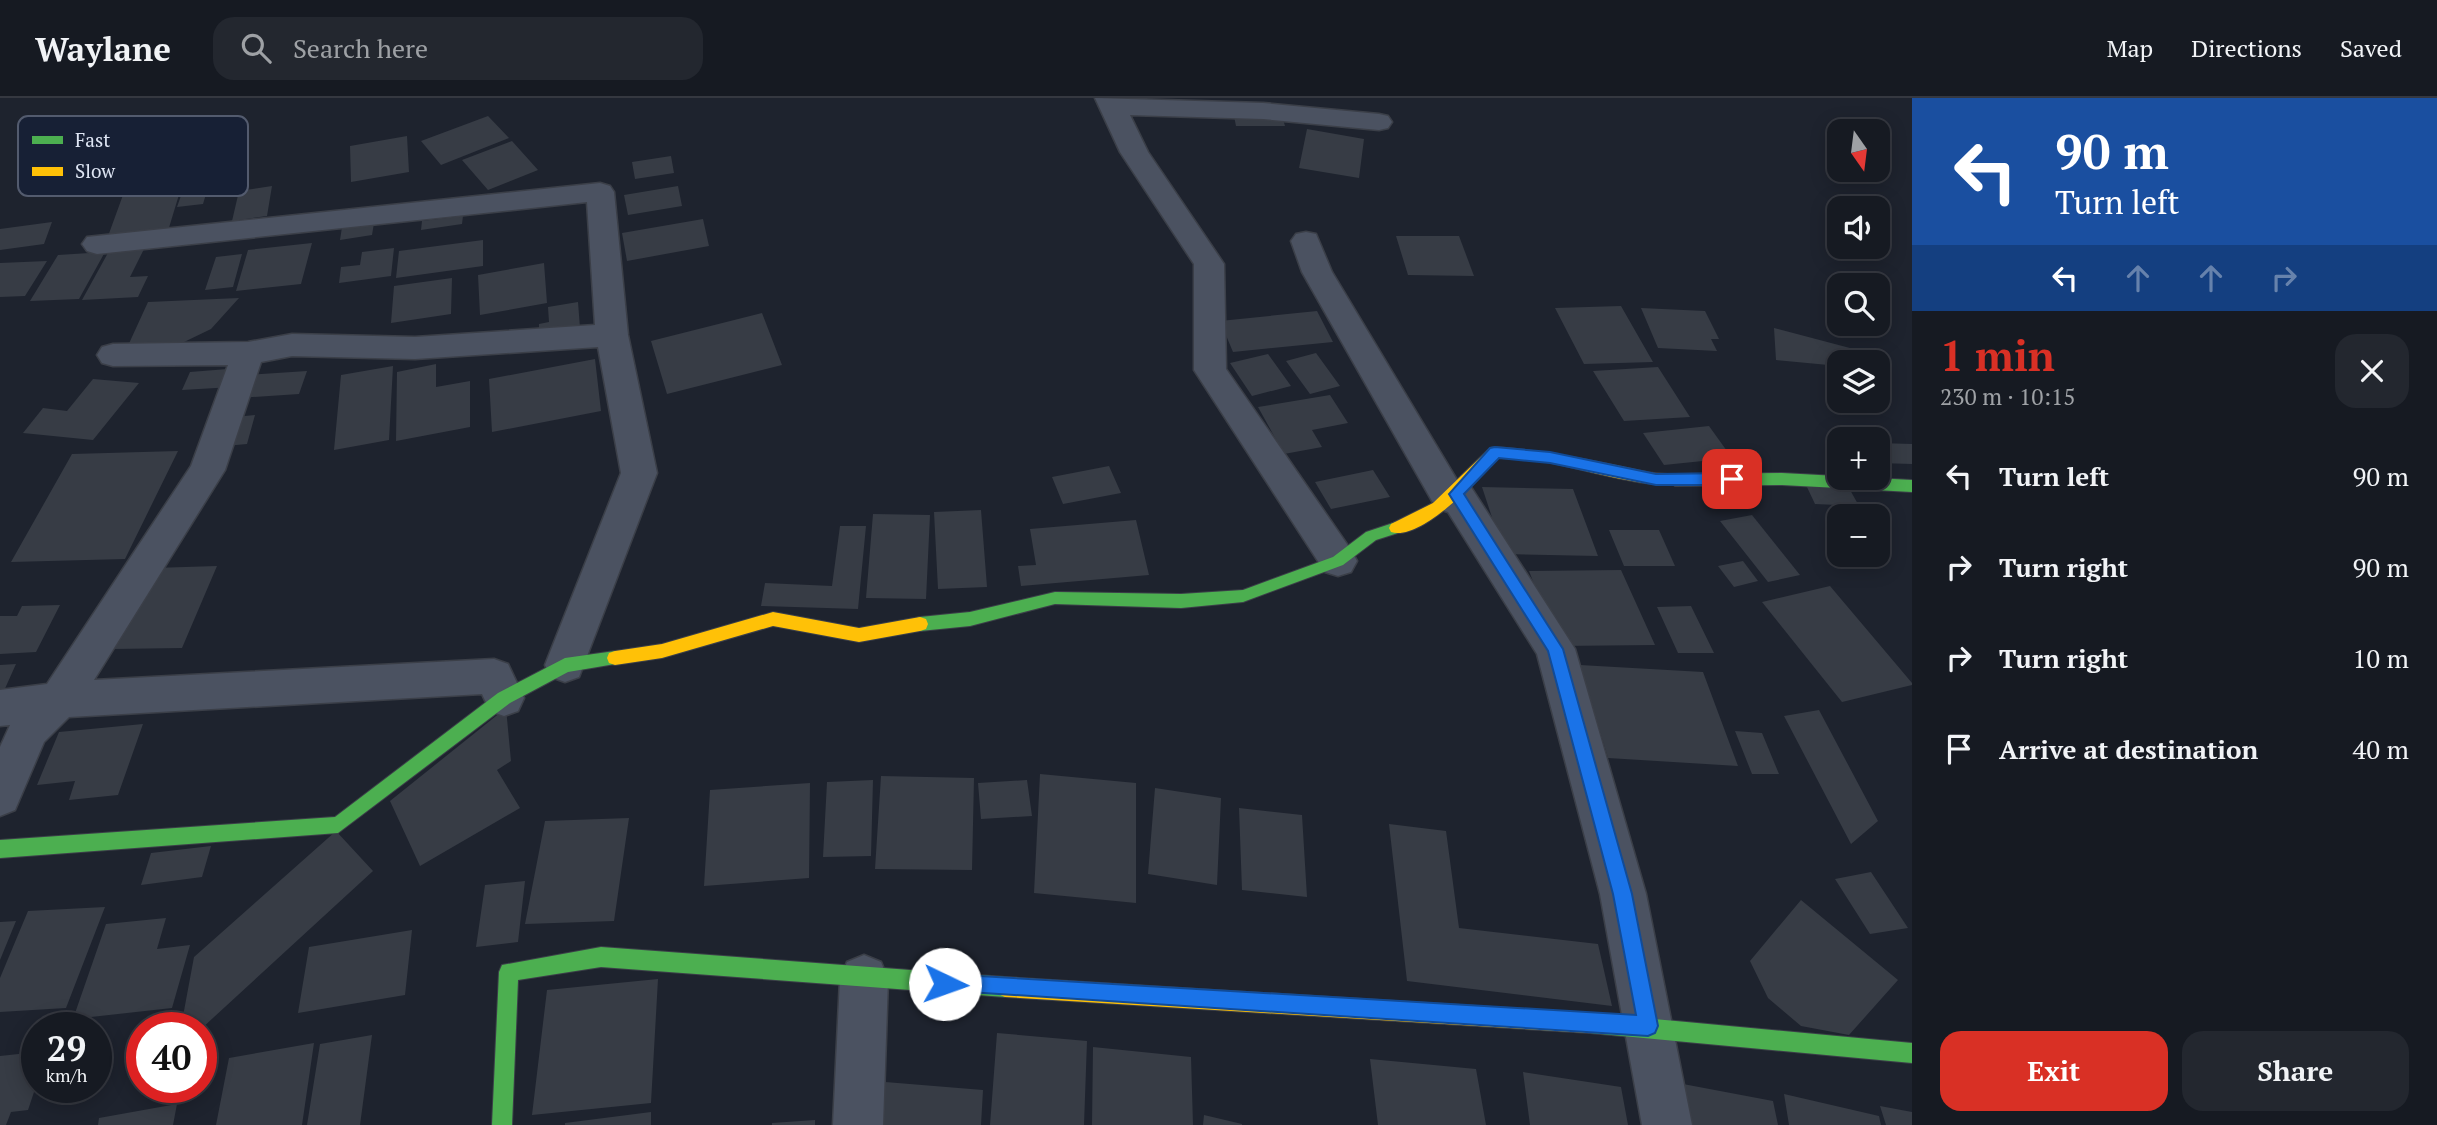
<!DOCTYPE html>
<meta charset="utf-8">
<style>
body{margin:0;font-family:"PT Serif",serif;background:#23272f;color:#f1f3f6;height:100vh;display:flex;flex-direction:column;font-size:26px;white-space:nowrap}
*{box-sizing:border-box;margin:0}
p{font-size:23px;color:#9ea1a5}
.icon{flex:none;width:38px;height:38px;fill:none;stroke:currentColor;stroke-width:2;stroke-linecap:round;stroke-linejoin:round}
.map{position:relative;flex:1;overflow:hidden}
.sheet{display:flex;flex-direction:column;background:#161a22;width:525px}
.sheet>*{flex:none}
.hud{background:#1a4fa0;color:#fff;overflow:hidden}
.needle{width:46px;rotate:166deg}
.fabs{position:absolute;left:1827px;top:21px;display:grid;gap:14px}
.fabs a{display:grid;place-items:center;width:63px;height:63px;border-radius:14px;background:#161a22;box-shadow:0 4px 18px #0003,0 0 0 2px #353840;font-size:35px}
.speed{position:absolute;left:21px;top:914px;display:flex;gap:14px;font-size:35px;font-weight:700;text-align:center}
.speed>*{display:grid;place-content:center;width:91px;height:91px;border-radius:50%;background:#161a22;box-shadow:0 4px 18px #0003,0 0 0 2px #353840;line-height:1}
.speed small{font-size:18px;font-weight:400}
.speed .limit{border:10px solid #d22;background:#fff;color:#111}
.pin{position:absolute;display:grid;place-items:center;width:60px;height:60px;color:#fff;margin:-30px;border-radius:14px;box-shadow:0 4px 10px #0006}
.me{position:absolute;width:77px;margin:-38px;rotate:93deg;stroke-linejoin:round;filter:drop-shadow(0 0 5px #0008)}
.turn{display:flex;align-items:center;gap:24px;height:147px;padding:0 28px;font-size:32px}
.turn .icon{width:91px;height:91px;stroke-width:2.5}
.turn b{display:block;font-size:49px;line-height:60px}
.lanes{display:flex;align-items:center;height:66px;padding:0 28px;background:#0003;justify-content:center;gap:35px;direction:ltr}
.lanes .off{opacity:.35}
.round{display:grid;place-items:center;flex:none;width:74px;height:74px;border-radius:21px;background:#23272f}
.summary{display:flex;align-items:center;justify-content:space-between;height:119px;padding:0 28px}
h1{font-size:42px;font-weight:700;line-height:52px;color:#d93025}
.action{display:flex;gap:14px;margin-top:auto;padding:14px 28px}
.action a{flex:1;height:80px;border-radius:21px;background:#d93025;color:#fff;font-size:28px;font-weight:700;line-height:80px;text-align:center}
.action a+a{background:#23272f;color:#f1f3f6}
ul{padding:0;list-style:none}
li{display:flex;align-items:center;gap:21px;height:91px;padding:0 28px}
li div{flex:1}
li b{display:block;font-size:26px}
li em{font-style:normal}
header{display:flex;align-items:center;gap:42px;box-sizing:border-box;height:98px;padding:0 35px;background:#161a22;border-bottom:2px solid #353840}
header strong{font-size:33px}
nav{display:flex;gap:38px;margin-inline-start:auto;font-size:24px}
.search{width:490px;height:63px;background:#23272f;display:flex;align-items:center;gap:18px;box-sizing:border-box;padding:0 24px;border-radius:21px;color:#9ea1a5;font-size:26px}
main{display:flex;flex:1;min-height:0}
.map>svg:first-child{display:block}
.building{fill:#373c45}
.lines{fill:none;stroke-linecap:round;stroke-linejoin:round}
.street-casing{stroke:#3b3f48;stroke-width:3}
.fast-casing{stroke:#3b3f48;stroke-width:2}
.slow-casing{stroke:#3b3f48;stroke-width:2}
.street{fill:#4b5261;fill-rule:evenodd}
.fast{fill:#4caf50;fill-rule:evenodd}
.slow{fill:#ffc107;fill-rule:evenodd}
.route{fill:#1a73e8;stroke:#114b97;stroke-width:2}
.key{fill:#172035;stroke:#535b6e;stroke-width:2}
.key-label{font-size:19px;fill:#dfe6f4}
</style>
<header>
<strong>Waylane</strong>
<div class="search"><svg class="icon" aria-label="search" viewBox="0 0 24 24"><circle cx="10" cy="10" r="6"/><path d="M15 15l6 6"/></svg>Search here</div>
<nav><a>Map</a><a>Directions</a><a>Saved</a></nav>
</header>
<main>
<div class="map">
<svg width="1912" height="1027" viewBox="0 0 1912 1027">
<rect width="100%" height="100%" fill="#1e232e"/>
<!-- building -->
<path class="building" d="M488 18 509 40 441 67 421 43Z
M1234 18H1282L1285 28H1236Z
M1307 31 1364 41 1359 80 1299 70Z
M407 38 409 74 351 84 350 48Z
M512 43 538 72 488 92 462 62Z
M671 58 674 75 635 81 632 64Z
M209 86 203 106 177 109 184 89Z
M272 88 267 118 232 123 239 93Z
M678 88 682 108 628 117 624 97Z
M181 90 168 133 107 141 123 97Z
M463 118 462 126 421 132 422 123Z
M703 121 709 148 627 163 622 135Z
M52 124 44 146 0 152V131Z
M374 125 372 137 340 142 342 129Z
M1396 138H1459L1474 178 1408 177Z
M483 142V168L396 180 399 153Z
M312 145 301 186 236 193 248 152Z
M394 150 391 178 339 185 341 169 360 167 362 154Z
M144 151 130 179 148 178 138 199 82 202 109 153Z
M105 154 79 201 30 203 58 157Z
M242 156 233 189 205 192 216 159Z
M47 163 25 198 0 199V165Z
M544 165 547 205 480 217 478 177Z
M452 180 451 216 391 225 394 188Z
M239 200 211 231 182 245 151 251 126 252 148 204Z
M578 204 580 230 539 236V226L549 224 548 209Z
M1621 208 1653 264 1584 266 1555 210Z
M1641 210 1705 213 1719 241H1711L1717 253 1658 250Z
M1317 213 1333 244 1233 254 1220 223Z
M762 215 782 267 667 296 651 243Z
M1774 230 1884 259 1889 271H1878V264H1839V268L1776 262Z
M1316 255 1340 288 1310 296 1286 263Z
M1268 256 1291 288 1252 298 1230 265Z
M595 261 601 313 492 334 489 281Z
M436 266V289L470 283V329L396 343 397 274Z
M393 268 389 342 334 352 341 277Z
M1658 269 1690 319 1624 323 1593 273Z
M240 270 233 289 182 292 190 274Z
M307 273 299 296 239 300 247 277Z
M93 281 139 285 93 342 23 335 43 310 67 313Z
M1330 297 1348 325 1312 332 1322 349 1284 356 1258 309Z
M255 317 247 346 225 348 235 319Z
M1709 328 1732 360 1664 367 1643 335Z
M1826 342 1839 343V363H1837Z
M1878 345 1912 346V366L1878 365Z
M178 353 125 461 11 464 72 356Z
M1109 368 1121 395 1063 406 1052 379Z
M1373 372 1390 399 1331 411 1315 384Z
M1806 387 1849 390 1859 408 1815 406Z
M1482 389 1573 391 1598 458 1504 456Z
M981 412 987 489 938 491 934 414Z
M873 416 930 417 926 501 866 500Z
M1752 417 1800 477 1768 484 1720 423Z
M1136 422 1149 477 1021 488 1018 468 1036 467 1030 431Z
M840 428H866L858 511 761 508 765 485 832 488Z
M1609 432H1659L1675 468H1624Z
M1743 463 1758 483 1734 489 1718 468Z
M217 468 182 550 113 551 153 470Z
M1621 472 1655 547 1558 548 1529 473Z
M1830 488 1912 585V587L1842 604 1762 504Z
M60 507 36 554 0 556V518H17L22 508Z
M1691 508 1714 555H1678L1657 509Z
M16 566 3 595H0V567Z
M1580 567 1703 574 1738 668 1608 660Z
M506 610 511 663 497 672 520 710 420 768 390 703Z
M1819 612 1878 723 1851 746 1784 618Z
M143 626 118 697 69 702 75 683 37 687 59 634Z
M1735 633 1762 635 1779 676H1752Z
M1040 676 1136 685V805L1034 795Z
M881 678 974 680 972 772 875 771Z
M873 682 871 758 823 759 827 684Z
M1027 682 1032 718 981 721 978 685Z
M810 685 809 780 704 788 710 692Z
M1155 690 1221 700 1217 787 1148 776Z
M1239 710 1302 717 1307 799 1242 792Z
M629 720 614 823 525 826 545 723Z
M1389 726 1446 733 1459 830 1598 846 1612 908 1407 883Z
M336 733 373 773 201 931 181 929 194 859Z
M211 748 202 779 141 787 151 755Z
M1871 774 1908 830 1870 836 1835 781Z
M525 783 518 844 476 849 485 787Z
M1801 802 1898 882 1849 937 1801 928 1768 900 1750 863Z
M105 809 66 910 0 914V880L28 813Z
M166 820 157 851 190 847 172 910 73 921 106 826Z
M16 823 0 862V824Z
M412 832 405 897 298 915 309 849Z
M658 881 651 1005 532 1017 547 892Z
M997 935 1087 943 1084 1027H990Z
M372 937 360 1027H307L320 946Z
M314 945 302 1027H216L229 960Z
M1093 949 1191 959 1193 1027H1092Z
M37 954V985L28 1012 11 1014 6 1027H0V958Z
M1370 961 1476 971 1486 1027H1378Z
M1523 974 1621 989 1628 1027H1530Z
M873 983 983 992 981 1027H868Z
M1683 986 1773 1003 1778 1027H1690Z
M1784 996 1879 1018 1881 1027H1789Z
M177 1006 173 1027H98L99 1020Z
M1880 1008 1912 1014V1027H1886Z
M651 1014V1027H565V1025Z
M1204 1017 1242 1026V1027H1203Z
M815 1022V1027H772V1025Z"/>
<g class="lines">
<defs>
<path id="street" d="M1095 0 1263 5 1379 16 1388 18 1392 24 1388 30 1379 32 1263 21 1130 17 1148 54 1224 166 1226 271 1351 452 1357 463 1351 474 1338 478 1325 474 1194 272V166L1120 54Z
M600 85 610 88 614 94 628 237 657 375 579 579 565 584 551 579 545 567 621 375 598 249 415 261 292 258 261 264 225 372 94 582 494 561 508 566 524 600 518 613 504 618 490 613 482 596 69 619 44 644 15 712 0 718V649L10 627 0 628V592L47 586 191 368 228 267 113 268 102 265 97 257 102 249 113 246 248 244 292 236 415 239 595 227 587 104 97 156 87 153 82 146 87 139Z
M1306 134 1316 136 1332 174 1457 382 1469 386 1575 551 1646 796 1692 1027H1642L1600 796 1537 556 1448 414 1436 410 1302 174 1291 143 1296 136Z
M864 857 881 864 888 881 883 1027H833L840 881 847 864Z"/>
<path id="fast" d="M1782 375 1912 382V394L1782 387 1675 388 1668 382 1675 376Z
M1396 424 1401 426 1403 430 1401 434 1376 442 1343 467 1243 504 1181 510 1055 506 970 528 920 533 914 531 912 526 914 521 920 519 970 514 1055 494 1181 496 1243 492 1333 459 1366 434Z
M615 553 621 555 623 560 621 565 568 574 510 605 338 735 0 760V742L335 719 498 595 565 560Z
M601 849 1005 879 1012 882 1015 889 1012 896 1005 899 601 869 518 882 512 1027H492L499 874 502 867Z
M1590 915 1912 945V965L1590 935 1583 932 1580 925 1583 918Z"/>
<path id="slow" d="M1495 349C1547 353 1596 363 1647 374 1658 377 1675 373 1682 382 1671 398 1574 369 1552 365 1535 362 1516 361 1498 360 1480 380 1421 444 1391 434L1389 430 1391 426 1433 405 1490 350Z
M773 514 859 530 920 519 926 521 928 526 926 531 920 533 859 544 773 528 662 560 615 567 609 565 607 560 609 555 615 553 662 546Z
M1005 879 1590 915 1597 918 1600 925 1597 932 1590 935 1005 899 998 896 995 889 998 882Z"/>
</defs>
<!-- street casing -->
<use href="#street" class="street-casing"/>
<!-- fast casing -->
<use href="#fast" class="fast-casing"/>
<!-- slow casing -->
<use href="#slow" class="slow-casing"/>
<!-- street -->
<use href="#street" class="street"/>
<!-- fast -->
<use href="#fast" class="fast"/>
<!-- slow -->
<use href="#slow" class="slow"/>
</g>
<!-- route -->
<path class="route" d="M1495 349 1550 354 1656 376 1732 375 1739 381 1732 387H1656L1550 365 1499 360 1464 396 1563 551 1632 796 1658 928 1655 935 1648 938 938 892 935 886 938 879 945 876 1636 917 1613 796 1548 553 1449 396 1490 350Z"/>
<!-- legend -->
<rect x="18" y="18" width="230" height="80" rx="10" class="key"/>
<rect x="32" y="38" width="31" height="8" fill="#4caf50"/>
<rect x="32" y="69" width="31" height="9" fill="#ffc107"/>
<g class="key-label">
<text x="75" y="49">Fast</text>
<text x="75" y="80">Slow</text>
</g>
</svg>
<div class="fabs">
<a><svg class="needle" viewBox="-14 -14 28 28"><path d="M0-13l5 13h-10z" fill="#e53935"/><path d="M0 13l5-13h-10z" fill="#9ea1a5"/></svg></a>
<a><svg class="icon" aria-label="sound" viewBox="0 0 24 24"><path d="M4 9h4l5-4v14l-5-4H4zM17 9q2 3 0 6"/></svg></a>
<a><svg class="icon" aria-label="search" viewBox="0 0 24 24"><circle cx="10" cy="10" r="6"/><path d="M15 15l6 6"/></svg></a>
<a><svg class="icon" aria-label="layers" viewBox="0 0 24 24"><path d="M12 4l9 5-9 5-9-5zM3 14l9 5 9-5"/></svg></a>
<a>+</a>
<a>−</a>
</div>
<div class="speed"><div>29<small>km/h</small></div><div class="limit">40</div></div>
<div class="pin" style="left:1732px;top:381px;background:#d93025"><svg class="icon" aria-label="arrive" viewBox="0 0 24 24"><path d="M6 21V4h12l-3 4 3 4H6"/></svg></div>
<svg class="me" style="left:945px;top:886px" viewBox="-20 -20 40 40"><circle r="19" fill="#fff"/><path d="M0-13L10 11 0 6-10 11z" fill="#1a73e8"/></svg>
</div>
<section class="sheet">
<div class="hud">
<div class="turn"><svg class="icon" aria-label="left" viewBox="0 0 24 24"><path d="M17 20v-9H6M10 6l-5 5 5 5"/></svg><div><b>90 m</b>Turn left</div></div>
<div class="lanes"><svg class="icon" aria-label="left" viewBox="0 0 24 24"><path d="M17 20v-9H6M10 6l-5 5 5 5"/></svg><svg class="icon off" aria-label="ahead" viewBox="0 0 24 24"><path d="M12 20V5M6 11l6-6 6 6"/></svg><svg class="icon off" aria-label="ahead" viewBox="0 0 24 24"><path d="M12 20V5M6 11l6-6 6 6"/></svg><svg class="icon off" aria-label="right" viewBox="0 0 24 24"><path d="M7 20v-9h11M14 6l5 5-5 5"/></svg></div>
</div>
<div class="summary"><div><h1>1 min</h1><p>230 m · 10:15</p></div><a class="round"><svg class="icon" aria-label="close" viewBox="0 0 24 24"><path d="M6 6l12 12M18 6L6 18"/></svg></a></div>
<ul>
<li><svg class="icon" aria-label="left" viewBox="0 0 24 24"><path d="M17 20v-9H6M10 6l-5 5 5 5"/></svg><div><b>Turn left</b></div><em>90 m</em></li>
<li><svg class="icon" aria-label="right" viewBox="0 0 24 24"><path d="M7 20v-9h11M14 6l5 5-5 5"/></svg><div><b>Turn right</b></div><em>90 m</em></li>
<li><svg class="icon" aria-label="right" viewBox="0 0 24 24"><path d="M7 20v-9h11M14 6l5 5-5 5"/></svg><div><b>Turn right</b></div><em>10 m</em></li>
<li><svg class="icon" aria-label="arrive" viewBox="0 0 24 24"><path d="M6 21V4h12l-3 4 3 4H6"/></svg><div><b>Arrive at destination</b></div><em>40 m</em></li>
</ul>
<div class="action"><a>Exit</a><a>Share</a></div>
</section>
</main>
